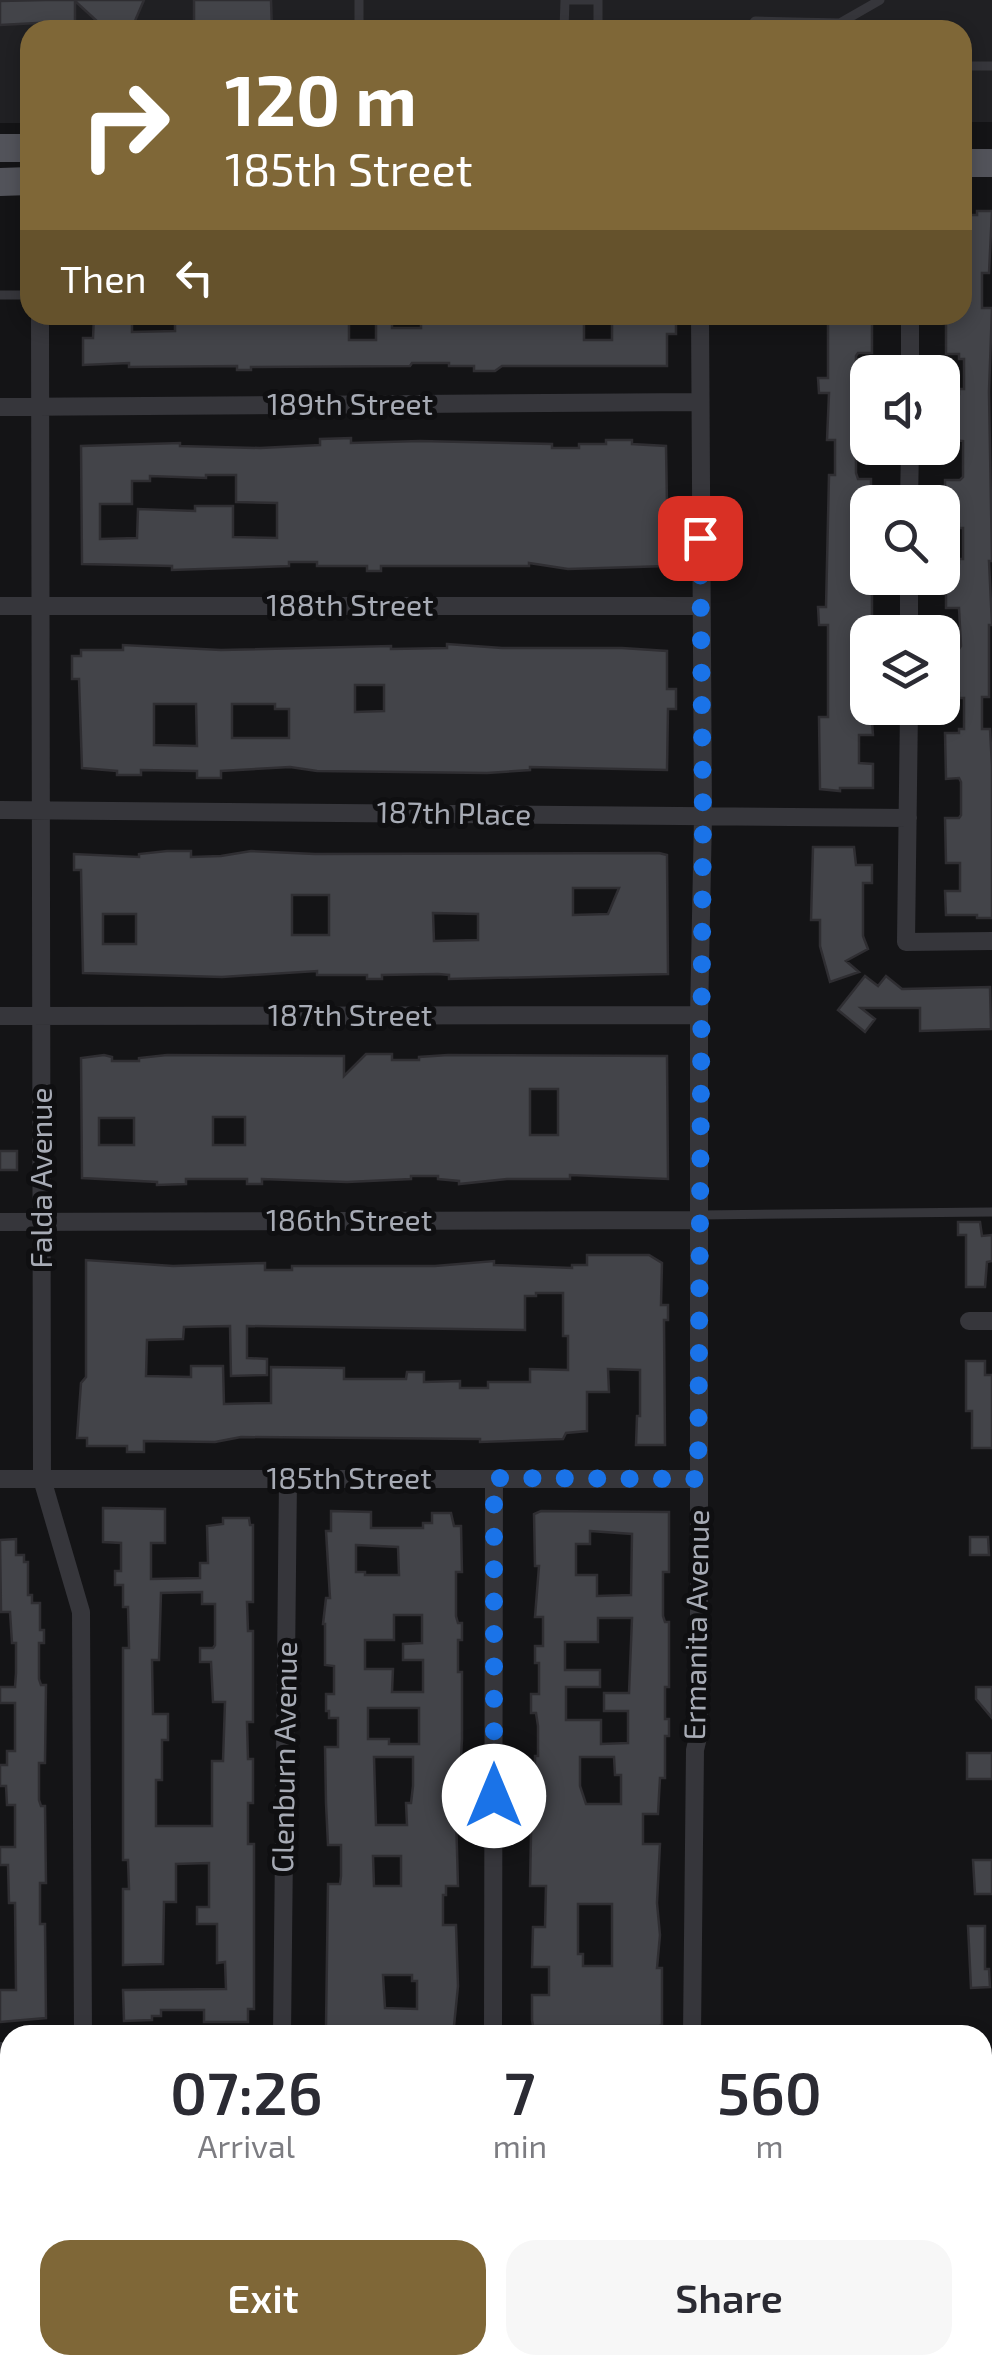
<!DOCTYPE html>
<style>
body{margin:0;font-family:"Exo 2",sans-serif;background:#f7f7f7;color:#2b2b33;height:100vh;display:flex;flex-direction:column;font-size:38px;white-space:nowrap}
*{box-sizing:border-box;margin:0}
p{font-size:32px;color:#7c7c81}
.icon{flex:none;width:55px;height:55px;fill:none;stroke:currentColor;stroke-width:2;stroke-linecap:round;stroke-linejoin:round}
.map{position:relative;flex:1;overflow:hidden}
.side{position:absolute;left:0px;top:2025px;width:992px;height:350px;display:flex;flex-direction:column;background:#fff;border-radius:30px 30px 0 0;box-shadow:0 5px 15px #0003}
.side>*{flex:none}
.hud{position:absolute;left:20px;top:20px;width:952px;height:305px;border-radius:30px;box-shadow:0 5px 15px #0003;background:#7f6737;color:#fff;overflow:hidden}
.tools{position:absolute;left:850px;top:355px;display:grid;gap:20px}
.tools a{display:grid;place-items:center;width:110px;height:110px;border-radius:20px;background:#fff;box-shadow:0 5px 15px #0003;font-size:50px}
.pin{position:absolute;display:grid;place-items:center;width:85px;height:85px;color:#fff;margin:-42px;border-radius:20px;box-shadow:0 5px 15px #0006}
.me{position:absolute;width:110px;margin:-55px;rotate:0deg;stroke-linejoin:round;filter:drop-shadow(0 0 8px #0008)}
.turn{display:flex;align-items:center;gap:35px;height:210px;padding:0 40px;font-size:45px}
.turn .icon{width:130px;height:130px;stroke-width:2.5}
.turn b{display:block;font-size:70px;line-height:85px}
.then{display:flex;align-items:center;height:95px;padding:0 40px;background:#0003;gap:20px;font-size:38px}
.eta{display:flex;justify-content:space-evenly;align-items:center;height:170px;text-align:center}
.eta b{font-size:60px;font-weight:600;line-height:70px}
.button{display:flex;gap:20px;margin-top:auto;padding:20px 40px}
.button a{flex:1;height:115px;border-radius:30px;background:#7f6737;color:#fff;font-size:40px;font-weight:600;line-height:115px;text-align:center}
.button a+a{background:#f7f7f7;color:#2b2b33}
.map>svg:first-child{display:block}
.built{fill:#202023}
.building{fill:#434449;stroke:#2f2e32;stroke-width:2.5;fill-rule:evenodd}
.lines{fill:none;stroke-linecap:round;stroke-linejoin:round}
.lane{stroke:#36363b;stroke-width:9}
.street{stroke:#36363b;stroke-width:18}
.secondary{stroke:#44454b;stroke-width:22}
.primary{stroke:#52535a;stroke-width:28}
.highway{stroke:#62646b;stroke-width:30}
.highway-bridge{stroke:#62646b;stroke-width:30}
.route{stroke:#1a73e8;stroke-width:18;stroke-dasharray:0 32.4}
.labels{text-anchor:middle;stroke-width:10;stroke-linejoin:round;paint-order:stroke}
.street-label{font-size:30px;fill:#a7abb5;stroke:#0f0f11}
</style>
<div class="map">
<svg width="992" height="2375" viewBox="0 0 992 2375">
<rect width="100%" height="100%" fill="#141416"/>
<!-- built -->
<path class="built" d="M0 0H992V122H963L962 30H30V123H0Z"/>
<!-- building -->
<path class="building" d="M46 0H144L135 21 122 29H110L100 24 75 1V21L0 25V1Z
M194 0H271L272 30H194Z
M977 211H992L989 273H982V308H992L989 392 992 561H989L992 625H989V697H982V729H990L992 766V918H977V915H946L945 891H960V863H946L945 818H959L961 815V782L959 778 946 779 945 733H959V729H964V698H959V693H945V649H959L961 646 959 608H946V563H959V559H963V528H959V524H945V480H960L963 477V441L945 439 944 394H959V389H964V359H959V354H946V315H962V215H977Z
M94 315H132V332L175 331V315H349V340H376V315H392V328H421V315H573V322L584 321V340H612V315H676V334H667V366H502L495 371H474V366H449V363H412L410 366 251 367V370H237V366L129 367V363L83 365V338H93Z
M828 315H872V353H858L856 356V390L858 394H868V438H858L856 441V473L858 479H871V497H868V522L856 526V558L858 564H868V578H872V632H868V650H859L856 653V686L858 691H868V708H871L873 735H859V763L873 764V788H840V791L820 789 819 717H828V625H819L818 607H826L829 475H835V440H827L829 393H819L818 378H828Z
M351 438V443L420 441 552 444V448H579V444H606V440H632V444L666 446 667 504H676V538H668V566L568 569 529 563V566H381V571H367V566H317V562H289V566L172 570V566L82 564 81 446 180 443V446L260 448 320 445V439ZM206 475H236V502L277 503V538L233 537V506H195V511L138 509 137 538 100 539V504H132V481H150V476L206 478Z
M447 644 502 648H622L667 651V689H676V709H668L667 770 530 767V770L487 773 317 771 290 767 221 771V778H197V771L141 770V775H117V771L82 768 79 679H72V656H81V650H123V645L221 650 391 646V649L447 648ZM355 685H384V711L355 712ZM154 704H196L197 746 154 745ZM232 704H275V709H289V738H232Z
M813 847H854L856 865H872V883H863V936L868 949 846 961 859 972 830 982 820 946V920H811Z
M167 851H191V857L221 856 251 851 315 854 659 853 667 855 668 974 449 979V975L438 974 382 975V979H367V975H317V971L222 977 83 973 81 870H74V854L139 857V854ZM573 888H619L608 914 573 915ZM292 895H329V935H292ZM433 913 478 914V940L434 941ZM103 914H136V944H103Z
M865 976 878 986 886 976 902 989 990 987 991 1029 920 1031V1008H861L875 1019 865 1032 838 1010Z
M366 1054H392V1060H419V1057L448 1055 667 1056 668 1179 570 1175V1179H507L459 1184V1181L438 1179V1176H411V1179L347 1182 262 1179V1184H247V1179H186V1184L157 1185V1182L82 1178 81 1058 104 1055 112 1057V1061H139V1058L167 1055 344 1056V1076ZM530 1089H558V1135H530ZM213 1117H245V1145H213ZM99 1118H134V1145H99Z
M0 1151H17V1170H0Z
M958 1222H980L982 1236 992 1235V1261L987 1262 985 1287H966V1235H958Z
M587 1255H649L662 1263 661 1305H668V1320H664L665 1445H636L637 1416H640V1370L608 1369 609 1392H587V1431L566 1433 563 1439 480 1442V1439L241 1437 215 1442 144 1441V1452H127V1446H87V1438H77L81 1383 86 1377V1260L173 1266 265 1263V1270H292V1266H435L494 1261V1265L572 1268V1265H587ZM536 1293H563V1336H568V1370L530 1369V1382H488V1388H460V1381L424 1382V1372H407L406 1379H344V1368L271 1367V1403L224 1404 223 1366H191V1377L146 1376 147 1340 183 1339 184 1327 230 1326 231 1376 267 1375V1359L247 1358V1326L525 1330V1296H536Z
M966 1361H985V1375H992V1448H972V1411H966Z
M103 1508 165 1509V1543H151V1579L200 1578V1563H208L207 1526 223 1524V1518H249L250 1525H253V1602H247L248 1631H253V1722H247L248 1759H253V1803H248V1844H254V2009H248V2022H204V2010H161V2016H152V2020L124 2021 123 1990 226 1989 225 1962 217 1963V1924H197V1907H209V1863L176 1864V1902H164L163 1964 123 1965V1889H129L128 1860H123V1648H129L128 1607H123V1585H115V1571H121V1543L103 1542ZM202 1592V1604H215V1645L213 1648H200V1662H211L213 1702H225L223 1761H212V1826H156V1780H162V1740H168V1714H153L152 1660H159L161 1593Z
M331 1511 371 1512V1528H423V1523H432V1513H451L454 1526H461L462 1572H456V1616L458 1623H462V1640H458V1672H462V1739L460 1778H455L458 1886H446V1895H443V1925H456L458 1986 454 2026 326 2027 328 1884H340L341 1876V1845H328L326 1803 325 1747H338V1718H329V1711H326V1694H334V1666L325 1665V1624H323L326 1598H330L326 1531H331ZM356 1545 398 1547 399 1575H365V1572H356ZM394 1615H422V1643L403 1644V1660H423V1692H392L393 1669H365V1640H394ZM368 1708H419V1744H389V1739H368ZM374 1757H413V1786L411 1803H406L407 1825H376ZM373 1856H401V1886H374ZM383 1975H412V1981H417V2009L385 2008Z
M541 1511 669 1512V1572H663V1616L665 1622H669V1687H665V1719H669V1736H665V1778H660L658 1814H643V1844H660L657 1903 660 1935 657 1968H662V2025L659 2026H533L532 2020V1995H549V1967H532L533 1927H545L546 1886H530L532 1784H535V1756H538V1726L536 1713H531V1694H539V1663H535V1646H543V1617H535L539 1566H535L534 1514ZM590 1531 632 1534 631 1595 597 1596V1575H576V1544H590ZM598 1618H632L629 1693H604V1711H628V1743L601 1744V1720H566V1687H600V1670H565V1642H598ZM580 1757H614L615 1775H621V1804H586L580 1786ZM578 1904H612V1966H583V1954H578Z
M970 1537H988L989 1555H970Z
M16 1539V1555H24V1562H28V1595H32V1603H40V1630H44V1643H39V1679L41 1685H46L45 1763H39V1800L41 1806H45L46 1883H40V1924H45L46 2018 0 2022V1990H16L15 1903H9L8 1865H0V1847H15V1805H7L6 1786H0V1765H7V1751H15V1703H0V1687H15L16 1673V1643H12L10 1612H1L0 1540Z
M976 1687H992V1718L976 1699Z
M967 1753H992V1779H967Z
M973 1860H992V1894H975Z
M968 1926H985V1969H989L990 1987 971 1988Z"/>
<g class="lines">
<!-- lane -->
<path class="lane" d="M359 0V30
M598 0V30
M564 30 565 0H598
M748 30 755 21 840 23 880 0
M962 66H992
M0 295H30
M700 1215 992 1212
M916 2035H931"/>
<!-- street -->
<path class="street" d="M40 315 42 1479 81 1612 83 2035
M910 372V315
M0 407 700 402
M909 502 910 448
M0 606H700
M909 632V578
M909 708 906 942 992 941
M0 810 908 818
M0 1016 699 1015
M0 1222 699 1220
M969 1321H992
M0 1479H699
M282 2035 288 1479
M493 2035 494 1479
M692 2035 695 1750 699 1733V1015L703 817 700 315
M0 2051H10"/>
<!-- secondary -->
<path class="secondary" d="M982 2277H992
M434 2375 451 2365"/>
<!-- primary -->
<path class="primary" d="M0 148H30
M962 163H992
M0 182 30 181"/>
<!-- highway -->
<path class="highway" d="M0 2198 10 2202
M0 2253 10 2257
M0 2287 10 2290
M216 2365 244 2375
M277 2365 305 2375
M314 2365 342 2375"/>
<!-- highway-bridge -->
<path class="highway-bridge" d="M369 2365 396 2375"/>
</g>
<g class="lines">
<!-- route -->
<path class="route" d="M494 1796V1478L698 1479 703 817 700 538"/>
</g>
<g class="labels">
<!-- street labels -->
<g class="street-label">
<text x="350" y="415">189th Street</text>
<text x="350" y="616">188th Street</text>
<text transform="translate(454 814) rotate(1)" y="10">187th Place</text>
<text x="350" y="1026">187th Street</text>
<text transform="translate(42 1178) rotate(-90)" y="10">Falda Avenue</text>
<text x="349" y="1231">186th Street</text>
<text x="349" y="1489">185th Street</text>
<text transform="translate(697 1625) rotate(-89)" y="10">Ermanita Avenue</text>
<text transform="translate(285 1757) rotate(-89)" y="10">Glenburn Avenue</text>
</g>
</g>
</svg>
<div class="tools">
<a><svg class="icon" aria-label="sound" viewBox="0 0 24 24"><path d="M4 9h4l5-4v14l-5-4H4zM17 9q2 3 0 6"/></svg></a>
<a><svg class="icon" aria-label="search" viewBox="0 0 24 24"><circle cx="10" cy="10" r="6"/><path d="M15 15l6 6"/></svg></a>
<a><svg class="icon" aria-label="layers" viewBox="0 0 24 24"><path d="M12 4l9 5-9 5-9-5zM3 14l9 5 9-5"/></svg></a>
</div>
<div class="pin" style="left:700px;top:538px;background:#d93025"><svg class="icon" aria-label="arrive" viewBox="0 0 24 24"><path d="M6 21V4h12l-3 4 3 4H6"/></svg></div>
<svg class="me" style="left:494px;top:1796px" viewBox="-20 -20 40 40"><circle r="19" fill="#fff"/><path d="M0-13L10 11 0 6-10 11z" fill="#1a73e8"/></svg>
<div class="hud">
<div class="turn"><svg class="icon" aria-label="right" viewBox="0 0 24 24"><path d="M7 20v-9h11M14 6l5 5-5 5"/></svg><div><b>120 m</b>185th Street</div></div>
<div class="then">Then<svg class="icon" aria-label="left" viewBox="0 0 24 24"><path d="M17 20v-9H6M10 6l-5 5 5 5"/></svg></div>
</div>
<section class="side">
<div class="eta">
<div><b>07:26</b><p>Arrival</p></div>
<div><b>7</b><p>min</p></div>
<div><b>560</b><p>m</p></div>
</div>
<div class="button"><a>Exit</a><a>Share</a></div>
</section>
</div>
